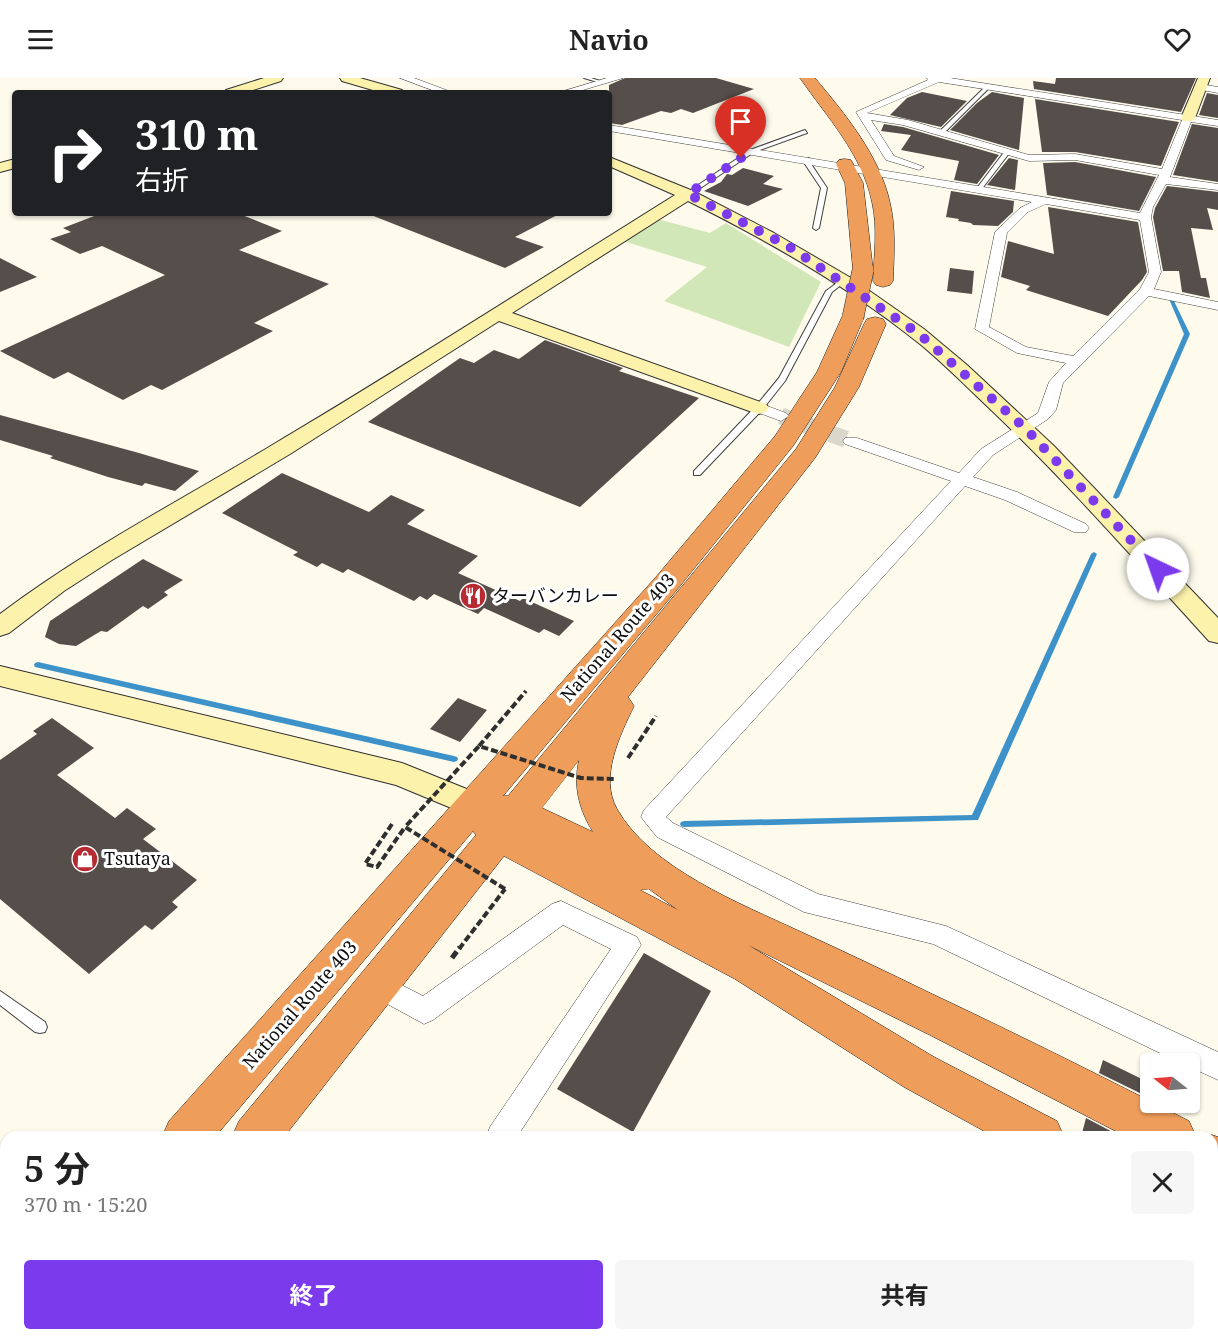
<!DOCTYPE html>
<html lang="ja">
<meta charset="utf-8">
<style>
body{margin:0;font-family:"Noto Serif","Noto Sans JP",serif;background:#f6f6f6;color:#222;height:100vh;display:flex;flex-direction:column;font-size:22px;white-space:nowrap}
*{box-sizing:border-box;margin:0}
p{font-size:20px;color:#767676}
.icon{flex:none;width:33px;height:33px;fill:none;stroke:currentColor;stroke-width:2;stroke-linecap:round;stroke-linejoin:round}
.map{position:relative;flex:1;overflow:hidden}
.panel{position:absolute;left:0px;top:1053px;width:1218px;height:210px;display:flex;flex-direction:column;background:#fff;border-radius:18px 18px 0 0;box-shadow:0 2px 4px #0004}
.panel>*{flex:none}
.top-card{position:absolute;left:12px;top:12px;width:600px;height:126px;border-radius:6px;box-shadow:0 2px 4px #0004;background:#202124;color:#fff;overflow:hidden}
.needle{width:39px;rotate:287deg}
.controls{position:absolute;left:1140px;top:975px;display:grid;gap:12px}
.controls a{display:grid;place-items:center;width:60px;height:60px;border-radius:6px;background:#fff;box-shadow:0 2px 4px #0004;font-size:30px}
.pin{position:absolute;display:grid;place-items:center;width:51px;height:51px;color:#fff;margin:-62px -26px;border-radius:50% 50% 50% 0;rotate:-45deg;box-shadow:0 0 6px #0007}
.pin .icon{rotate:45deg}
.me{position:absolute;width:66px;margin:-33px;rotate:318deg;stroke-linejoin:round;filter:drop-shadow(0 0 4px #0008)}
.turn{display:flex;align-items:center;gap:21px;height:126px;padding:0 24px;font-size:27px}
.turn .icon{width:78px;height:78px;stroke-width:2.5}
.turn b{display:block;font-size:42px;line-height:51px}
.round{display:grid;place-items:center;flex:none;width:63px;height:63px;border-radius:6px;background:#f6f6f6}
.head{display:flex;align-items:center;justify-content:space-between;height:102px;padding:0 24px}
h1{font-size:36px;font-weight:700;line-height:45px}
.cta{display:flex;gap:12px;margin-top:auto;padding:12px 24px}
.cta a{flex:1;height:69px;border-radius:6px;background:#7c3aed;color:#fff;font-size:24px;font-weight:700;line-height:69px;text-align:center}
.cta a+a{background:#f6f6f6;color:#222}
header{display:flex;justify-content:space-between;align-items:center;height:78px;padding:0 24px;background:#fff;font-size:27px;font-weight:700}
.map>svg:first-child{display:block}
.green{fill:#d1e7b8}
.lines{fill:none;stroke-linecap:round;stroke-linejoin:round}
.stream{fill:#3d93c9;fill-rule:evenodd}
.building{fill:#554e4a}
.street-tunnel{stroke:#dad7cb;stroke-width:17;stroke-dasharray:17 9;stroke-linecap:butt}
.lane-casing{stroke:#404040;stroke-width:2}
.street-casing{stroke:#404040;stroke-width:1}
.secondary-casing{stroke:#2f2f2f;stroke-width:2}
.highway-casing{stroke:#1e1e1e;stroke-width:1}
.path-far1{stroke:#2f2f2f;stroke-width:4;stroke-dasharray:7 3;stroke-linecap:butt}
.path{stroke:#2f2f2f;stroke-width:5;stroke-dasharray:8 4;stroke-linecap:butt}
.lane{fill:#fff;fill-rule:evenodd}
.street{fill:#fff;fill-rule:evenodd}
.secondary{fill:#fcf2ab;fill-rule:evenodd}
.highway{fill:#ef9d5a;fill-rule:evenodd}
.highway-bridge-far1-casing{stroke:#1e1e1e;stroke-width:22;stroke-linecap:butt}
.highway-bridge-casing{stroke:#1e1e1e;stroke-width:46;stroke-linecap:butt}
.path-bridge{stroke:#2f2f2f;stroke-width:4;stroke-dasharray:7 3;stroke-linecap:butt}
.highway-bridge-far1{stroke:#ef9d5a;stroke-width:21}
.highway-bridge{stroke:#ef9d5a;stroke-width:45}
.route{stroke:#7c3aed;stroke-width:10;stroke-dasharray:0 18}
.labels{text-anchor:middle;stroke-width:6;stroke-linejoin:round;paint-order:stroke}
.poi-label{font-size:18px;fill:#0d0d0d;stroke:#fff;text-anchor:start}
.street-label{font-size:18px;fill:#0d0d0d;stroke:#fff}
</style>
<header><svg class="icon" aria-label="menu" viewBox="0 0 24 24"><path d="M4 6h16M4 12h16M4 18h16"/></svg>Navio<svg class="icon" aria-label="heart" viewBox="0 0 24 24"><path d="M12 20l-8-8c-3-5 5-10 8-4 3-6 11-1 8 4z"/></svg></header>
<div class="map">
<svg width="1218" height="1263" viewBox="0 0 1218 1263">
<rect width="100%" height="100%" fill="#fefbed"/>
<!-- green -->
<path class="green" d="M657 141 710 155 726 145 821 204 789 269 664 223 707 189 623 163Z"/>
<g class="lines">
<!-- stream -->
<path class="stream" d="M1169 220 1173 221 1190 256 1119 419 1116 421 1114 420 1113 419 1184 256 1169 221Z
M1094 474 1097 476 978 742 684 749 681 748 680 746 681 744 684 743 972 737 1091 476Z
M38 584 454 678 457 679 458 681 457 683 454 684 35 589 34 587 35 585Z"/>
</g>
<!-- building -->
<path class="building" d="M625 0H716L754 11 693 35 681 31 671 35 661 33 622 47 609 45V7Z
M1056 0H1196L1181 34 1034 11 1033 3 1055 6Z
M922 14 967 23 941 49 890 37 907 20Z
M992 14 1024 20 1019 72 950 52 977 25Z
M1207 15 1218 17V40L1199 37Z
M1035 21 1179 44 1161 88 1075 74H1042Z
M884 46 903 49 999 77 977 106 954 102 959 83 901 72 911 57 881 53Z
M1192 46 1218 50V104L1173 97Z
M1009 80 1018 82 1015 112 987 107Z
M1075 84 1156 99 1139 133 1047 117 1043 85Z
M743 90 774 98 763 106 783 111 748 128 704 113 721 104 727 96 732 97Z
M1167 108 1218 114V132L1207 130 1213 152 1191 150 1201 200H1206L1210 220 1182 214 1179 193H1163L1153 139 1155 130Z
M951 113 1014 123 1013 134 998 148 973 147 971 145 958 143 959 141 946 139Z
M1048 129 1138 144 1147 194 1142 202 1108 238 1026 212 1030 208 1001 199 1008 163 1054 176Z
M102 135H237L282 153 239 172 329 206 254 245 273 253 162 312 151 307 123 322 68 294 54 301 0 273 165 197 102 168 80 176 50 161 71 154 63 150Z
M366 135H561L515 159 544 169 505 190Z
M0 180 37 199 0 214Z
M950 190 974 193 972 216 947 213Z
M545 262 623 290 619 293 699 320 580 429 368 344 460 280 474 285 494 272 519 281Z
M0 337 139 375 199 393 175 413 145 405 142 408 108 399 50 380 53 378 0 362Z
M282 395 369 434 391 417 425 432 407 446 478 478 458 495 520 523 523 520 574 543 559 558 544 551 539 555 484 530 478 536 434 516 427 522 420 518 414 523 348 491 343 495 322 485 317 489 293 477 298 474 222 435Z
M143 481 183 502 164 514 168 517 148 531 143 528 107 554 101 553 76 568 59 566 45 559 50 543Z
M458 620 487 632 460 664 430 651Z
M52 640 94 670 57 697 115 740 127 730 156 751 143 761 197 802 172 824 178 829 152 852 145 847 89 896 0 821V682L37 656 33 653Z
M644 875 711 913 633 1054 557 1011Z
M1103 982 1150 1005V1020L1099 995Z
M1086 1040 1122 1059H1081Z"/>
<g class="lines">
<!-- street-tunnel -->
<path class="street-tunnel" d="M781 338 851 363"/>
<defs>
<path id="lane" d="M584 0H591L603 4 601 5Z
M985 9 989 10 944 55H940V53Z
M805 52 807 55 754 74 690 117 685 116 750 72Z
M1005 73 1010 74 981 112H977V110Z
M809 80 812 82 811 86 827 110 819 150 816 152 813 150 821 110 805 86 806 82Z
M841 202 846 203 832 214 785 303 762 332 700 397H694V393L756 328 779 300 826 213Z
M0 913 45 944 47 949 45 954 40 955 35 954 0 927Z"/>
<path id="street" d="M400 0H414L454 15H440Z
M607 0H623L573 15H557Z
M927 0H950L1218 42V48L1191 44 1170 99 1218 106V112L1166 106 1153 129 1151 139 1161 194 1154 211 1218 224V232L1149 218 1063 305 1056 332 1048 341 993 377 973 399 1017 414 1086 446 1089 450 1086 454H1074L1005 422 965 408 666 739 673 745 818 816 946 848 1218 974V1002L1190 989V986H1183L933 866 804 834 657 759 641 739 644 732 951 403 845 366 843 363 845 360H857L959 395 981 371 1038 335 1049 304 1066 285 1017 275 975 251 995 154 1020 130 1032 124 609 53V47L1140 135 1159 97 1075 82 1029 83 903 47 871 42 894 78 924 89 919 92 886 82 856 34 928 2ZM939 4 1182 42 1162 91 1075 76 1029 77 908 42 867 35ZM1046 126 1140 142 1149 194 1140 211 1073 278 1026 269 989 249 1007 155 1028 134Z
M1200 6 1218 9V15L1197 11 1195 9Z
M759 325 786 335 789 338 781 343 754 333 751 330 754 327Z
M561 823 637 859 641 867 517 1059H486L490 1049 611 871 563 847 433 942 424 946 369 916 365 907 369 898 378 895 423 918 552 826Z
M402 1257H440L442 1263H404Z"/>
<path id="secondary" d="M264 0H283L281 3 244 15H225L226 12Z
M340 0H360L402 12 403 15H383L342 3Z
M1198 0H1210L1195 40 1193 43H1183L1181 40Z
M609 79 693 113 774 155 851 200 924 251 967 287 1054 368 1218 540V565L1209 563C1136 483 1065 402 987 328 965 307 943 285 920 266 849 209 769 163 688 123L512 235 766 326 769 330 766 334 759 336 752 334 499 243 290 376 112 482 64 513 9 555 0 558V536C86 471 182 422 274 366 409 286 542 200 675 117L609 88Z
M15 81V90L0 94V85Z
M0 588 402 685 484 718 488 727 484 736 473 739 396 707 0 608Z"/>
<path id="highway" d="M800 0H815C845 36 880 78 890 125 896 150 894 177 893 203L890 207 883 209 876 207 873 203C874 177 878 150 872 124 862 76 827 39 800 0Z
M845 81 851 82 863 105 873 192 870 196H856L853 192 845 105 836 86 839 82Z
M853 233 861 234 864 239 841 294 793 368 676 513 503 718H508L796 371 835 309 864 246 867 241 875 239 883 241 886 246 859 309 815 380 628 619 634 628C620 657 599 699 617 731 650 790 741 826 799 853 843 873 887 894 930 915 1017 956 1105 1000 1189 1043L1196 1059H1127L930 957 748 867 934 979 1057 1043 1064 1059H995L904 1009 735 901 504 778 284 1059H232L239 1043 476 757 473 753 215 1059H162L169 1043 656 499 775 358 817 294 842 239 845 234ZM579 682C573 709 579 731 593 754L542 730ZM649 811 678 832 640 812Z
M1212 1057 1218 1059V1106L1212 1104V1059H1207Z
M0 1107 6 1110V1161L0 1158Z
M1212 1128 1218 1130V1179L1212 1177Z
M62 1257H116L113 1263H59Z
M121 1257H177L180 1263H124Z"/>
</defs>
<!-- lane casing -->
<use href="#lane" class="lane-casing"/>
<!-- street casing -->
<use href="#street" class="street-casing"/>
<!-- secondary casing -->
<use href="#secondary" class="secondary-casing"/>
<!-- highway casing -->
<use href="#highway" class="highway-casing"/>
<!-- path-far1 -->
<path class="path-far1" d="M479 668 526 613
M628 680 656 638
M392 746 365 786 377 789 405 749
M459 871 505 811"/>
<!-- path -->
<path class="path" d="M452 880 460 869"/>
<!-- lane -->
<use href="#lane" class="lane"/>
<!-- street -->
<use href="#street" class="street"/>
<!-- secondary -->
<use href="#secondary" class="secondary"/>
<!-- highway -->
<use href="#highway" class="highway"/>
<defs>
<path id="highway-bridge-far1" d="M853 239 863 192"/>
<path id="highway-bridge" d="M0 1253 9 1263"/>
</defs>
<!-- highway-bridge-far1 casing -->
<use href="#highway-bridge-far1" class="highway-bridge-far1-casing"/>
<!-- highway-bridge casing -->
<use href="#highway-bridge" class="highway-bridge-casing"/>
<!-- path-bridge -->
<path class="path-bridge" d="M505 811 405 749 479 668 581 700 614 701"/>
<!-- highway-bridge-far1 -->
<use href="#highway-bridge-far1" class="highway-bridge-far1"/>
<!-- highway-bridge -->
<use href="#highway-bridge" class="highway-bridge"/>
</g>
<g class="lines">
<!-- route -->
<path class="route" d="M741 80 688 116 788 168 918 255 1025 350 1158 491"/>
</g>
<!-- icons -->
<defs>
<symbol id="restaurant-disc" viewBox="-11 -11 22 22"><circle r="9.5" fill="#b82a32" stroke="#fff"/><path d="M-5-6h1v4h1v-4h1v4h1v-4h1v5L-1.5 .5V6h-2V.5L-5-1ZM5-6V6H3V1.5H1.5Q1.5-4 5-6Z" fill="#fff"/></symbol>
<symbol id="shop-disc" viewBox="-11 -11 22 22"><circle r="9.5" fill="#b82a32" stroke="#fff"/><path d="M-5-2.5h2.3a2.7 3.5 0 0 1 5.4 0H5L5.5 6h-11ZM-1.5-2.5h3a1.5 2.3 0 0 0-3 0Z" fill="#fff"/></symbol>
</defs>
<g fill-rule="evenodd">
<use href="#restaurant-disc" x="458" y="503" width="30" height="30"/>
<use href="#shop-disc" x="70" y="766" width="30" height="30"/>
</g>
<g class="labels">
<!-- poi labels -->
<g class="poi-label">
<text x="492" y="524">ターバンカレー</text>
<text x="104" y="787">Tsutaya</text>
</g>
<!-- street labels -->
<g class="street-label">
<text transform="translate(618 560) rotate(-49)" y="6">National Route 403</text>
<text transform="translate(300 927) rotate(-49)" y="6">National Route 403</text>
</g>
</g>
</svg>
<div class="controls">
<a><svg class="needle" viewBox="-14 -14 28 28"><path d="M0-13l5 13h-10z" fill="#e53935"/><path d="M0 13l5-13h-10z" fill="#767676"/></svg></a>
</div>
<div class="pin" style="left:741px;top:80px;background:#d93025"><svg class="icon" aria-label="arrive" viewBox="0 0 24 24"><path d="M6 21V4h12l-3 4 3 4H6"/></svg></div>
<svg class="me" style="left:1158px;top:491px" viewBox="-20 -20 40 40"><circle r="19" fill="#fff"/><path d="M0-13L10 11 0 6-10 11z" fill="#7c3aed"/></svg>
<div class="top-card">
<div class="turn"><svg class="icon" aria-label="right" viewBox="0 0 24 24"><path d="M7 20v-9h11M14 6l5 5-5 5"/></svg><div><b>310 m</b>右折</div></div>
</div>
<section class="panel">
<div class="head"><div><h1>5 分</h1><p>370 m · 15:20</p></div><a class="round"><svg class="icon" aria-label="close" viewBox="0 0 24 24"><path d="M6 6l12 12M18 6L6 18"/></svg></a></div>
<div class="cta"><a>終了</a><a>共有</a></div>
</section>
</div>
